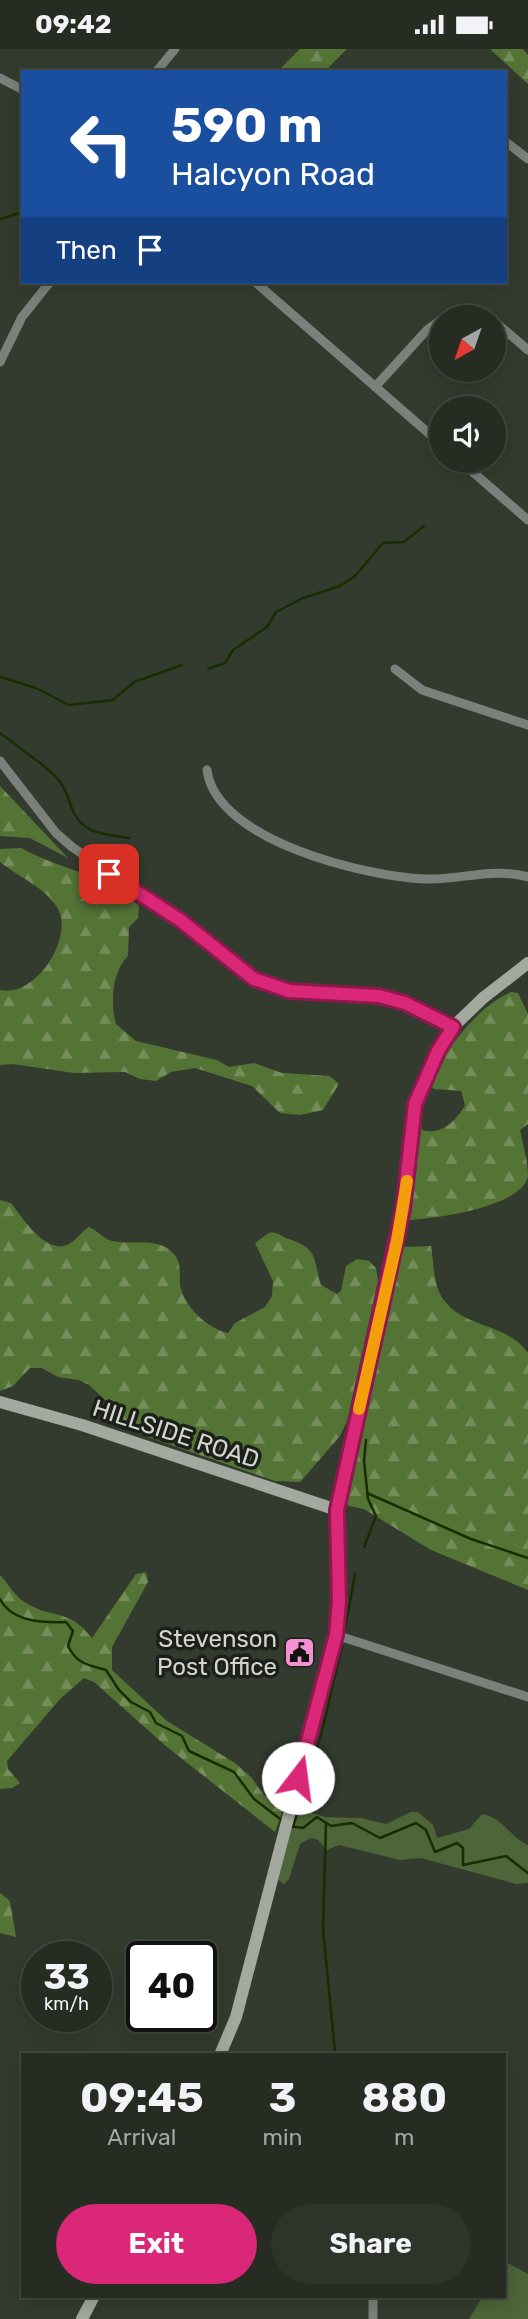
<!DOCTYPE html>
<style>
body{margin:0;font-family:Rubik,sans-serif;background:#2e342a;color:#f1f3f6;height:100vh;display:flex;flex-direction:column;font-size:26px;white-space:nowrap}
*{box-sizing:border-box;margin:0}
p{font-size:23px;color:#a4a7a5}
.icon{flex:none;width:38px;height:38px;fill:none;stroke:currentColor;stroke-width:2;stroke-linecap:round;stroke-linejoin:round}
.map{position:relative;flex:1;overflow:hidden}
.sheet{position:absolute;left:21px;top:2004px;width:485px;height:245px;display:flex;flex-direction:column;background:#262c22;border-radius:0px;box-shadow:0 4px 18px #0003,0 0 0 2px #424840}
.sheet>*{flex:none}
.hud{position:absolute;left:21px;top:21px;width:486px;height:214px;border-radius:0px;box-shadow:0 4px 18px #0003,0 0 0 2px #424840;background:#1a4fa0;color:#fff;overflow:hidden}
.needle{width:46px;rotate:220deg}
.controls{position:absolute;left:429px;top:256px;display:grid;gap:14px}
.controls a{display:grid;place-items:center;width:77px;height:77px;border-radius:50%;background:#262c22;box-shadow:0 4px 18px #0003,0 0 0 2px #424840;font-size:35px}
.speed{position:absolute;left:21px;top:1892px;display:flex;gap:14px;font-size:35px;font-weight:700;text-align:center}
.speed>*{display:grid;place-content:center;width:91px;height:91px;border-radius:50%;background:#262c22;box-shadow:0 4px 18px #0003,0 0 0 2px #424840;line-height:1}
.speed small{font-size:18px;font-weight:400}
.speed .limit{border:4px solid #111;border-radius:10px;background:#fff;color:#111}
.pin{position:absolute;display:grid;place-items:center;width:60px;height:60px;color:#fff;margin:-30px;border-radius:14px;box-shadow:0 4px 10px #0006}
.me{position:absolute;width:77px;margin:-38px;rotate:15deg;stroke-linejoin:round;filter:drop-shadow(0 0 5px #0008)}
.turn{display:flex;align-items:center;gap:24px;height:147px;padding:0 35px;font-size:32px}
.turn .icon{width:91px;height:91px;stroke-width:2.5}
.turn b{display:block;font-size:49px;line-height:60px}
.then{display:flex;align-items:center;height:66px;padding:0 35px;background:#0003;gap:14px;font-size:26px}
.eta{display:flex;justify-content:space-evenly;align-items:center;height:119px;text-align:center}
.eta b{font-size:42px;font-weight:700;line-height:49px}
.primary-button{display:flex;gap:14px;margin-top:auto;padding:14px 35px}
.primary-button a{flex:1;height:80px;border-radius:42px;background:#db2777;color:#fff;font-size:28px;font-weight:700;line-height:80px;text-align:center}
.primary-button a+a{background:#2e342a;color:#f1f3f6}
.status{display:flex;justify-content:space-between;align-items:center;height:49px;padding:0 35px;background:#262c22;direction:ltr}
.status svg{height:19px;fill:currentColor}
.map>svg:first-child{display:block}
.green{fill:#4d6538}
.forest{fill:url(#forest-firs)}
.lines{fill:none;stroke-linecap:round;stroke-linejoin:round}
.stream{stroke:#182d00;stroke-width:2.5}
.street{stroke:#7c807a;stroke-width:9}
.secondary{stroke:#a3a99e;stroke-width:12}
.route-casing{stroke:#8e194d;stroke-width:18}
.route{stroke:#db2777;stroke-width:12}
.slow{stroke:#f59e0b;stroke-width:12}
.labels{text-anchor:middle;stroke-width:7;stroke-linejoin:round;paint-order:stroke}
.street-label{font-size:24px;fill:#d2d6ce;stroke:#1d201a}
.poi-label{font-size:24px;fill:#d2d6ce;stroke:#1d201a;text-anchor:end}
</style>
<div class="status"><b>09:42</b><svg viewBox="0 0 49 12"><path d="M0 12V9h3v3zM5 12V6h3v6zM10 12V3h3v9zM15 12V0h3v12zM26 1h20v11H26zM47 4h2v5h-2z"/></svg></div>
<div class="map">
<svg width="528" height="2270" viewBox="0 0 528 2270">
<defs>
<pattern id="forest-firs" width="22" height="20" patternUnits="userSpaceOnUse" patternTransform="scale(1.75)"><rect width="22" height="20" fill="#547436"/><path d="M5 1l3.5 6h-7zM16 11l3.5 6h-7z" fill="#748d5b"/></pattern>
</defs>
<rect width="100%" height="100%" fill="#333b2e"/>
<!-- green -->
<path class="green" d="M295 1759 325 1768 361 1769 386 1775 411 1763H418L433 1776 437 1789 469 1780 482 1765C502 1768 510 1788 528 1796V1834L516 1835 421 1809 400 1811 339 1796 327 1801 318 1791 311 1789 300 1795 289 1830 284 1835 278 1831Z
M504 2212 528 2225V2270H469L483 2247H504Z"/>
<!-- forest -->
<path class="forest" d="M300 0H347L324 23H277Z
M490 0H523L528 6V35Z
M0 737 68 809 30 789 0 787Z
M21 799C63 822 104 824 139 857L138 869 129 878 128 907C112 922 110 954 116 975L136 992 217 1011 229 1018 254 1014 282 1024 330 1027 339 1035 323 1061 300 1066 280 1064 252 1037 195 1019 171 1023 156 1032 140 1030 125 1023 74 1024 13 1015 0 1016V941C34 949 72 893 59 862 49 840 18 828 0 813V800Z
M511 943 518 944 528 965V1075L520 1081C523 1096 528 1112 528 1128 519 1159 436 1169 409 1171L407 1165 419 1064 422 1081C441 1087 457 1071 465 1056L461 1042 434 1040 429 1035C444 1003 477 957 511 943Z
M0 1151 11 1154C22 1168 45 1205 67 1196 76 1192 81 1183 89 1178 97 1181 104 1190 112 1192 131 1197 159 1187 174 1205 182 1214 179 1226 180 1236 184 1258 207 1279 228 1284L235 1274 265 1258 272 1247 273 1232 255 1194 269 1184C277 1182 281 1188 289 1190 319 1200 313 1210 321 1236L337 1245 341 1242 346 1217 357 1210 369 1212 376 1219 378 1232 347 1372 340 1387 300 1433 275 1432 128 1381 114 1359 89 1336 79 1331 58 1328 42 1319H30L13 1337 0 1342Z
M431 1197C434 1213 433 1236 443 1250 464 1280 506 1273 528 1304V1541L431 1501 364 1460 349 1457 344 1452 382 1288 394 1224 402 1198Z
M146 1523 148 1533 112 1598V1621L167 1672 235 1714 251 1728 264 1746 283 1760 275 1783 167 1698 94 1633 84 1629 60 1650 7 1712 8 1720 20 1734 12 1739 0 1740V1526C9 1535 14 1547 26 1554 54 1571 67 1558 92 1589L136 1525Z
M0 1844 10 1852 16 1888 0 1884Z"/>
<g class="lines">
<!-- stream -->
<path class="stream" d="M0 170 23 163
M208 620 225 614 233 601 267 578 276 563 303 549 340 537 355 527 383 494 404 493 424 477
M0 628 36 639 69 656 113 651 134 633 182 616
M0 684C19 699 39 711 56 728 64 736 68 747 71 757 80 785 104 785 129 789
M367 1444 471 1490 528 1509
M364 1498 376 1467 368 1450 364 1412 366 1391
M0 1550C12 1573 43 1574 66 1573L73 1582 68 1597C77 1615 88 1616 106 1621L119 1641 131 1653 150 1663 156 1674 182 1687 189 1702 234 1723 254 1750 284 1773
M345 1580 355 1525
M326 1774 323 1880 335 2003
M289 1777 303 1779 317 1768 331 1777 352 1774 380 1789 416 1774 426 1781 435 1803 457 1794 463 1799V1816L506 1807 528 1824
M293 1778 322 1682 342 1596"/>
<!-- street -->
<path class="street" d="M156 23 175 0
M0 29 23 41
M506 93 528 110
M255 233 441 395
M448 268 469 264 485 268
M494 272 528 301
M0 313 22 268 50 233
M375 338 427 281 441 271
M459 411 528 471
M395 620 422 641 528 676
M0 712 56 784 72 798 180 871 254 930 289 941 355 945 405 954 453 978
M207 721C216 792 367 828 426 830 461 831 493 818 528 828
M336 1586 528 1648
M373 2247V2270"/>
<!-- secondary -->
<path class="secondary" d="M0 1353 82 1376 337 1461
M220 2006 236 1968 336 1586 339 1553 337 1461 403 1161 415 1055 429 1021 453 978 483 949 528 914
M82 2270 94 2247"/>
</g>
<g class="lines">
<defs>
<path id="route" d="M109 825 180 871 254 930 289 942 379 947 405 954 453 978 438 1002 415 1055 403 1161 337 1461 339 1553 336 1586 298 1729"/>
</defs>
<!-- route casing -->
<use href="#route" class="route-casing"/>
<!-- route -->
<use href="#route" class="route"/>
<!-- slow -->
<path class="slow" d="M359 1360 397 1192 407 1132"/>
</g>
<!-- icons -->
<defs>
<symbol id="civic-square" viewBox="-11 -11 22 22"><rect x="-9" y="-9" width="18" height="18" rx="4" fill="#f591d2" stroke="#1d201a"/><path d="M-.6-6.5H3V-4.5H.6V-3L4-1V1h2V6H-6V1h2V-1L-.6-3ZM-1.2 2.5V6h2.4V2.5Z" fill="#111"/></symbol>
</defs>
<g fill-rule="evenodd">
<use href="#civic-square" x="282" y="1586" width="35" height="35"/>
</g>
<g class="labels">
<!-- street labels -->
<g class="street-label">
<text transform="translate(176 1385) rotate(18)" y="8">HILLSIDE ROAD</text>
</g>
<!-- poi labels -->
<g class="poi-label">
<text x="277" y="1598">Stevenson<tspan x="277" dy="28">Post Office</tspan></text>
</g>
</g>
</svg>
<div class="controls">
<a><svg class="needle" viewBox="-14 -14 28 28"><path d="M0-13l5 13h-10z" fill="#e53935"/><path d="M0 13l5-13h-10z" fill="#a4a7a5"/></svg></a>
<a><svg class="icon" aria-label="sound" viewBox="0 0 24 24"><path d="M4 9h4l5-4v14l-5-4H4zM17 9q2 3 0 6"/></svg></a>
</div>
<div class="speed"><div>33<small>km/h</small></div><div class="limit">40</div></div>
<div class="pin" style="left:109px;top:825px;background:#d93025"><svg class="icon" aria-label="arrive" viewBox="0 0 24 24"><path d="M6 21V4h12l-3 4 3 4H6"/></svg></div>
<svg class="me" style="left:298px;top:1729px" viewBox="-20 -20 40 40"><circle r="19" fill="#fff"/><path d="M0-13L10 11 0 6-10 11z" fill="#db2777"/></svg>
<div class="hud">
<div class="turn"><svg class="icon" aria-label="left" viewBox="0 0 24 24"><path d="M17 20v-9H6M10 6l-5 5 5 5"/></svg><div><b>590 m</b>Halcyon Road</div></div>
<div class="then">Then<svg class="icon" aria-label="arrive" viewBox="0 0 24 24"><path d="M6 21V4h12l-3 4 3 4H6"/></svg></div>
</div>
<section class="sheet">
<div class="eta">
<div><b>09:45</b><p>Arrival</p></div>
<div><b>3</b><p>min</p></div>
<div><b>880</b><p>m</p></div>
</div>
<div class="primary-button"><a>Exit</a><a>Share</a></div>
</section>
</div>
